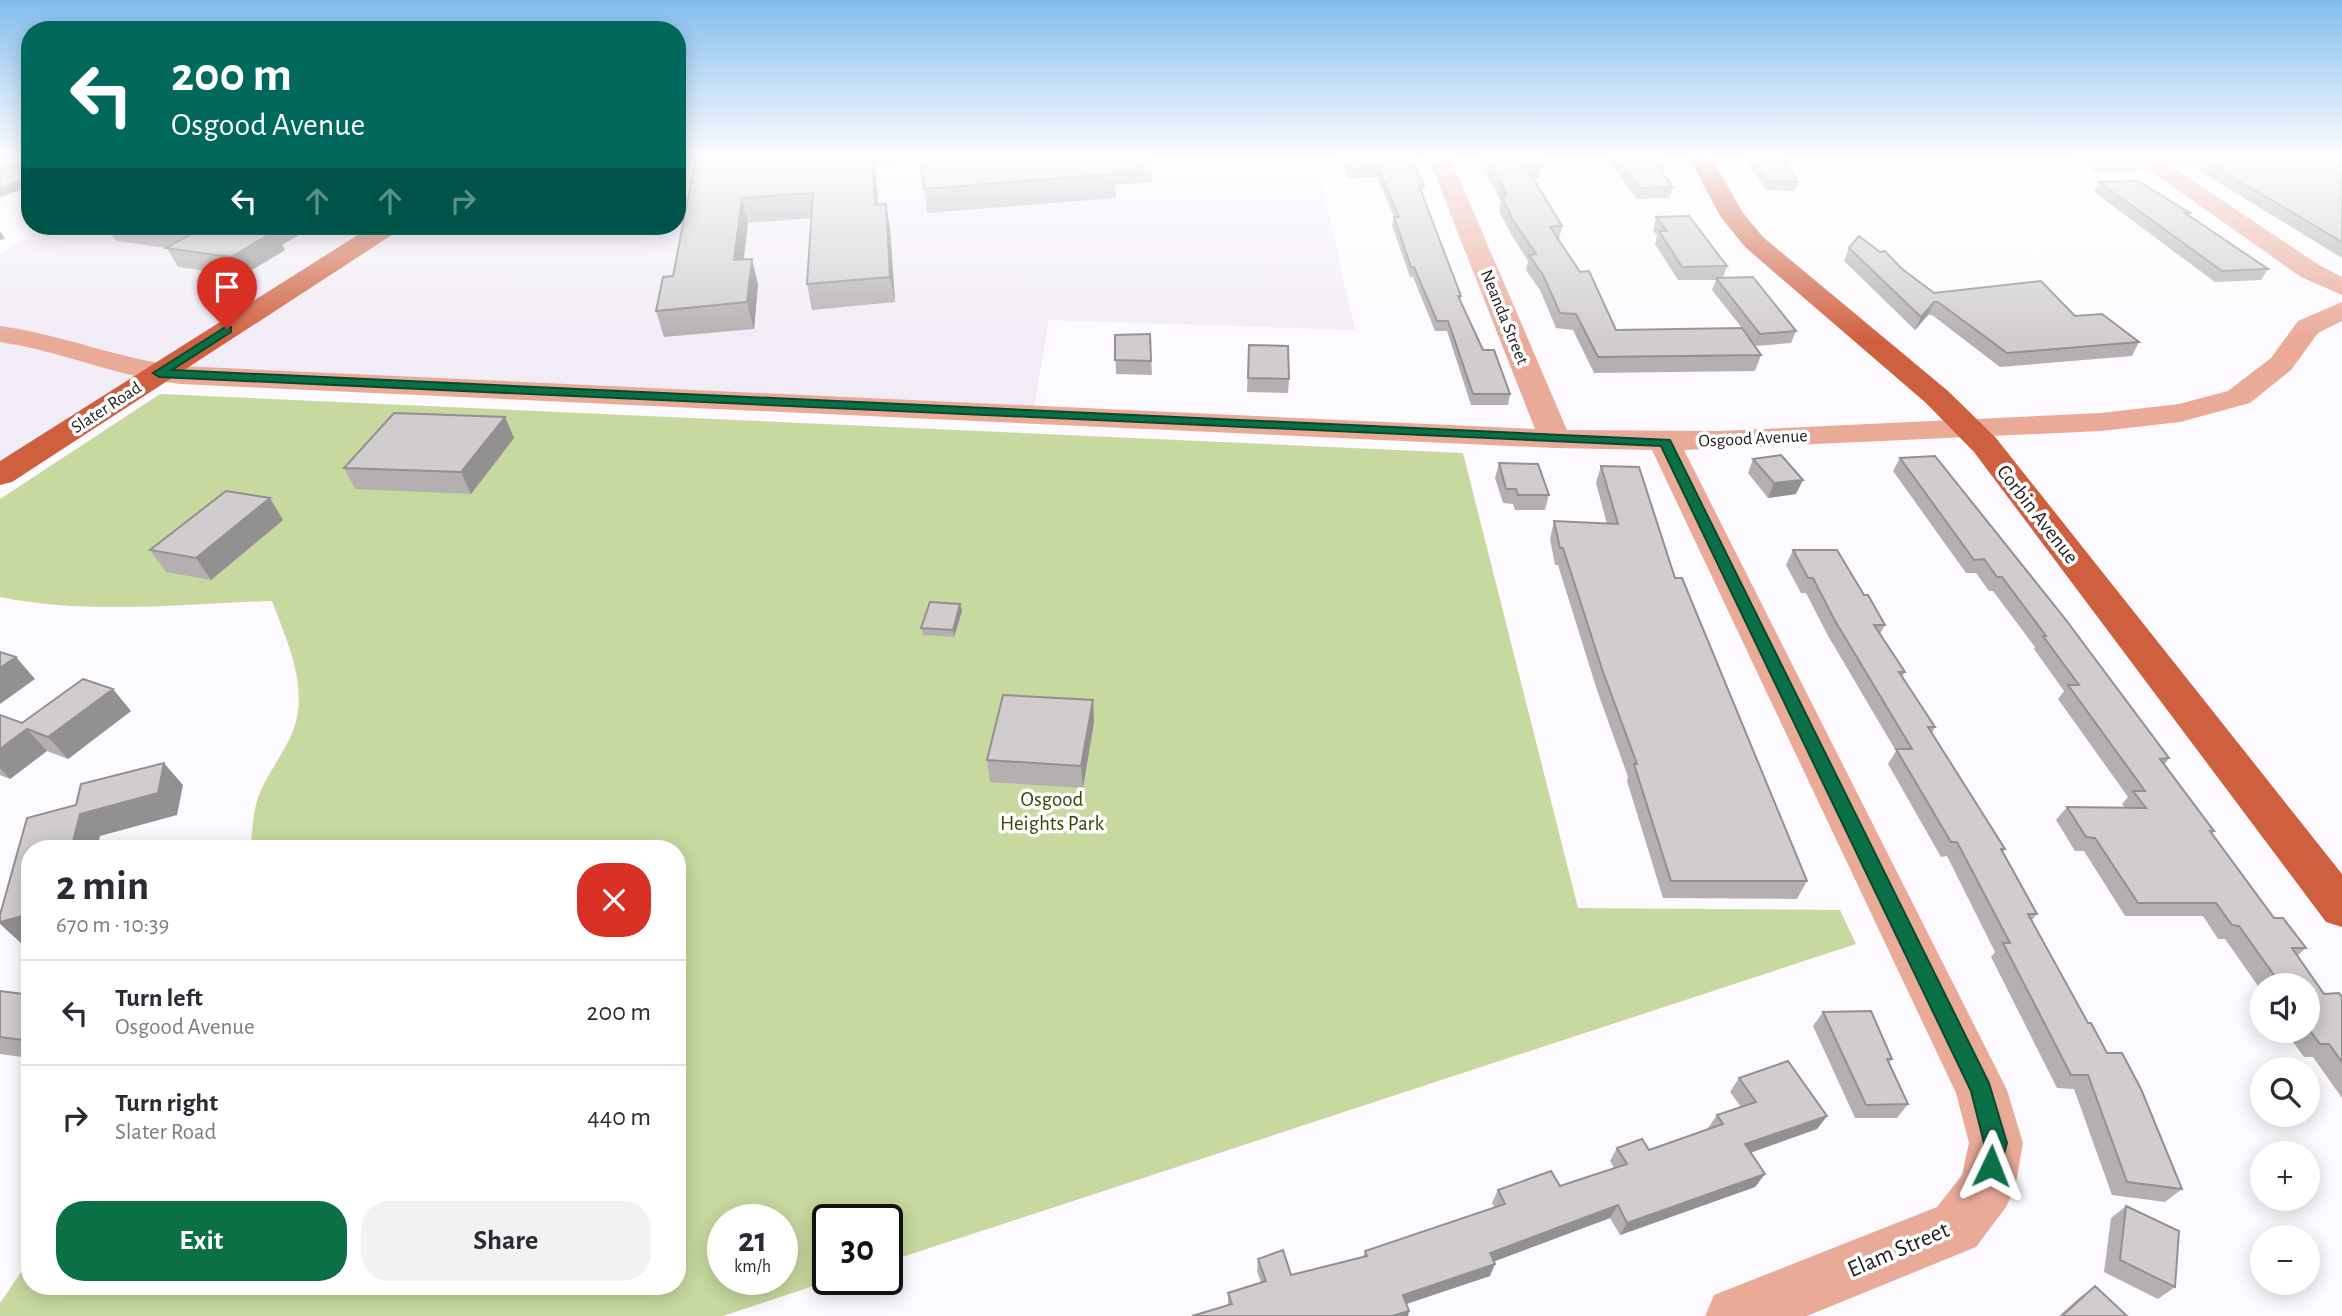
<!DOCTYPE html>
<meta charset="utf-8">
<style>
body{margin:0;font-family:"Alegreya Sans",sans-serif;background:#f2f2f3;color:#2b2b33;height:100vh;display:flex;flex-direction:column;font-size:26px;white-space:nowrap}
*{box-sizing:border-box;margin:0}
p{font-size:23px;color:#7c7c81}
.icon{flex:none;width:38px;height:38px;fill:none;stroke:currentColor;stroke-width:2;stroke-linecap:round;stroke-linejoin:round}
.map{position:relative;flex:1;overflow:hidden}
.panel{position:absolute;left:21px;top:840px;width:665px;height:455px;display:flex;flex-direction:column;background:#fff;border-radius:28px;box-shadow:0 4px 18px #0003}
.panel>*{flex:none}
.guide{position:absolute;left:21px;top:21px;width:665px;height:214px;border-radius:28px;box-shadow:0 4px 18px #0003;background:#00695c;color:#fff;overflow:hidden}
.tools{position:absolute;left:2250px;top:973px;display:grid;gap:14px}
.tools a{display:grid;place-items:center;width:70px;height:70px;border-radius:50%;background:#fff;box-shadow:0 4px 18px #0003;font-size:35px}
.speed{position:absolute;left:707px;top:1204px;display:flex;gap:14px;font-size:35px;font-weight:700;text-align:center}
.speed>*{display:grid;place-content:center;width:91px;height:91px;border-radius:50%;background:#fff;box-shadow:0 4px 18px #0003;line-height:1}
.speed small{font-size:18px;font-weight:400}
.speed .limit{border:4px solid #111;border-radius:10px;background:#fff;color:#111}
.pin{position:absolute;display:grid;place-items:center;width:60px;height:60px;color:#fff;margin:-72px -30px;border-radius:50% 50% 50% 0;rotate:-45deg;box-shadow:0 0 7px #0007}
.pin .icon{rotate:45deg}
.me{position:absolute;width:77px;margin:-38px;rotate:2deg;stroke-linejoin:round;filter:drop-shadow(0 0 5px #0008)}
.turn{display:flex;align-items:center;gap:24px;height:147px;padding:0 35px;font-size:32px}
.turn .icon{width:91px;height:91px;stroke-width:2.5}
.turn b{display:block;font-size:49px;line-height:60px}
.lanes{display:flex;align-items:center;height:66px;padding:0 35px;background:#0003;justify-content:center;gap:35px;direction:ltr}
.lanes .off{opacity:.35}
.round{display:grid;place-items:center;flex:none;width:74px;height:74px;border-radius:28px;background:#f2f2f3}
.summary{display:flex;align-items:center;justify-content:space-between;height:119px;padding:0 35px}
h1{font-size:42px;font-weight:700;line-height:52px}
.action{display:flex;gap:14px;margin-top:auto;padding:14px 35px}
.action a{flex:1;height:80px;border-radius:28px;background:#0c7047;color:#fff;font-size:28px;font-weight:700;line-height:80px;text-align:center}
.action a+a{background:#f2f2f3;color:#2b2b33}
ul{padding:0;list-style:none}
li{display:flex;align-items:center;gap:21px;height:105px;padding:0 35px;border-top:2px solid #e1e1e2}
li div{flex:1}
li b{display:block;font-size:26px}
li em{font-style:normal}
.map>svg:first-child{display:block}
.built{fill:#f2ecf6}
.green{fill:#c7d99e;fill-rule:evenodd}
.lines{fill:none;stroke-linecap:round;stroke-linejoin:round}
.minor{fill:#e9aa98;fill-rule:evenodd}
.major{fill:#cf603f;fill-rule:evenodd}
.wall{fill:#b4b0b2}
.shaded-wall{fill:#929091}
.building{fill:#d1cdcf;stroke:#929091;stroke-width:2}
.route{fill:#0c7047;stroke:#08492e;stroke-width:2}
.labels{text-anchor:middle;stroke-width:7;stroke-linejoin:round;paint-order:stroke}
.far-street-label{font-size:18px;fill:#1d1d1e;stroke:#fff}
.street-label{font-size:21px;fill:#1d1d1e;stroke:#fff}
.park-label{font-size:21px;fill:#384604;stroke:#fff}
.near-street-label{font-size:24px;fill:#1d1d1e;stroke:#fff}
</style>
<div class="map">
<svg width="2342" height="1316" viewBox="0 0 2342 1316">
<rect width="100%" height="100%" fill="#fcfafe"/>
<!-- built -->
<path class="built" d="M677 157H1315L1355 330 1049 320 1033 414 159 373 0 475V254L47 226H677Z"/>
<!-- green -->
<path class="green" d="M160 394 1463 453 1578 908 1840 910 1856 944 887 1262V1220H828V1279H835L723 1316H0V1303L30 1259V1286H677V849H251C252 829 253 808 261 790 272 766 292 743 297 717 305 678 285 636 272 601 182 604 89 615 0 597V499ZM723 1220H782V1279H723Z"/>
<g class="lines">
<!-- minor -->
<path class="minor" d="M27 157 30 158V170L0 179V165Z
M1428 157H1450L1567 430 1719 431 2101 413 2179 404 2228 391 2271 358 2298 321 2342 302V321L2318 333 2291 370 2250 403 2180 422 2101 431 1684 450 2007 1090 2023 1143 2015 1188 2006 1207 1976 1247 1807 1316H1705L1714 1295 1937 1207 1962 1175 1969 1143 1956 1093 1652 450 1555 448 180 384C118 377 61 351 0 342V326C61 334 118 359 180 366L1535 429Z
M2131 157H2157L2319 265 2342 277V295L2301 277Z"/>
<!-- major -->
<path class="major" d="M1689 157H1711L1743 213 1763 237 1948 391 1996 438 2342 874V927L2326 922 1974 452 1926 403 1745 247 1720 216Z
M372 226H401L398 231 12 482 0 485V461Z"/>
</g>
<!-- wall -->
<path class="wall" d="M677 157H1151L1152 182 1115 185 1116 198 927 213 921 162 876 165 878 205 886 204 890 229 895 302 812 310 807 284 811 218 748 223 744 259 758 284 754 329 664 337 656 311 673 276 695 160 677 162Z
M1340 157H1410L1424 186 1422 195 1461 296 1460 301 1483 350 1510 394 1508 405H1471L1447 331H1435L1413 277H1410L1392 226 1394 217 1377 177 1348 178Z
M1477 157H1536L1542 165 1539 179H1534L1562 226 1559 240 1616 330 1742 328 1712 290 1716 280H1678L1655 244 1657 236 1653 230 1656 217 1727 266 1723 278 1796 331 1791 343 1756 346 1743 329 1761 355 1755 371 1594 373 1573 330 1556 328 1540 290 1526 270 1528 261 1511 234 1499 211 1501 201Z
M1606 157H1655L1664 169 1663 174 1673 187 1670 198 1637 199 1606 158Z
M1745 157H1782L1798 182 1795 191 1766 190Z
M2072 157H2146L2150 159 2144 170 2096 172Z
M2160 157H2342V258L2193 167 2178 168Z
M2099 182 2190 213 2189 215 2268 269 2261 280 2215 282 2094 192Z
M106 226H314L282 245 285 250 242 276 178 267 167 248 116 241Z
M1849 248 1880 252 1934 293 2075 316 2139 342 2132 356 2000 367 1932 315H1928L1915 330 1844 261Z
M1150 334 1152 375 1116 374 1115 335Z
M1249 345 1289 379 1288 393 1247 392Z
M505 417 514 438 471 494 355 489 344 468Z
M1900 458 2169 758 2165 764 2214 831 2212 834 2274 918 2306 948 2297 956 2324 994 2342 997V1098L2313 1057H2304L2285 1031H2308V985H2263V993L2225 939H2218L2203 916H2125L2084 851H2075L2056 820 2067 807 2125 808 2122 804 2128 797 2058 699 2064 691 2034 649 2035 647 1993 591H1989L1976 573H1966L1893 471Z
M1753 459 1796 494 1768 498 1748 473Z
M1499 463 1549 495 1545 510H1515L1513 504 1503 503 1495 478Z
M1601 466 1675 578 1807 881 1797 899 1663 898 1627 781 1628 777 1597 690 1558 565H1555L1550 539 1554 521 1607 524 1596 483Z
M283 520 211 580 166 572 150 550Z
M1793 550 1864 595 1885 625 1880 634 1905 672 1902 677 1935 727 1932 733 2005 849 2003 852 2037 914 2032 920 2088 1023 2182 1189 2165 1202 2112 1195 2074 1089 2057 1088 1991 957 1995 952 1947 856 1941 857 1888 764 1896 751 1827 634 1806 593H1801L1786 565Z
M960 604 962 611 954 637 923 635 921 628Z
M1093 700 1094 722 1083 788 990 782 987 760Z
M131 711 68 759 47 751 10 779 0 775V715L22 723Z
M0 991 30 995V1058L0 1054Z
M1823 1012 1892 1059 1889 1062 1908 1104 1897 1118H1855L1813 1026Z
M1739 1078 1827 1116 1817 1129 1751 1152 1765 1174 1755 1187 1620 1235 1610 1218 1494 1261 1490 1276 1407 1304 1228 1305V1293L1261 1282 1257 1271 1258 1259 1291 1275 1363 1257 1365 1251 1495 1208 1492 1203 1498 1190 1560 1186 1614 1168 1610 1161 1617 1148 1649 1150 1709 1129 1708 1128 1717 1115 1741 1107 1730 1092Z
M2126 1206 2175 1287 2158 1299 2104 1272 2111 1218Z
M2095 1286 2127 1316H2059L2079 1298Z"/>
<!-- shaded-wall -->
<path class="shaded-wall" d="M0 157H19L0 163Z
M872 157H874L876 165 879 230 875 205Z
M30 182V191L23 193 18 185Z
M16 183 21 190 0 197V188Z
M742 198 748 223 740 286 734 260Z
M886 204 890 229 895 302 890 277Z
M272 226H314L282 245 285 250 242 276 231 257 266 229Z
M0 231 5 239 0 240Z
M752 259 758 284 754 329 747 302Z
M1934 302 1928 315 1915 330 1921 317Z
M505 417 514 438 471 494 461 472Z
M1803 480 1796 494 1768 498 1774 483Z
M270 498 283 520 211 580 196 558Z
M960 604 962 611 954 637 953 630Z
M16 657 35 679 0 704V668Z
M113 689 131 711 68 759 48 737Z
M1093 700 1094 722 1083 788 1081 766Z
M27 729 47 751 10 779 0 768V749Z
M164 763 183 785 177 815 100 836 97 849H71L80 814Z
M30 914V942L22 944 0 924V922Z
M1827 1116 1817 1129 1736 1158 1745 1144Z
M1765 1174 1755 1187 1620 1235 1627 1223Z
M1618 1205 1610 1218 1485 1265 1490 1253Z
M1495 1264 1490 1276 1399 1306 1403 1295Z
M1409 1311 1408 1316H1392Z"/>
<!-- building -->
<path class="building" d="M28 157H30V182L18 185 16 183 0 188V173L26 165Z
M696 157H872L875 205 886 204 890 277 807 284 813 193 742 198 734 260 752 259 747 302 656 311 663 277 673 276Z
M920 157H1151L1152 158 1110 162 1115 174 924 189Z
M1344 157H1410L1424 186H1419L1461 296H1458L1483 350H1494L1510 394H1473L1448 321H1437L1414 267H1411L1394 217H1399L1378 168 1349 169Z
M1487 157H1536L1542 165H1525L1562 226 1550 227 1580 272 1589 271 1616 330 1742 328 1761 355 1598 357 1576 314 1560 313 1543 275 1529 255 1536 254 1513 220 1502 197H1505L1503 194H1507Z
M1615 157H1655L1664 169H1659L1673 187 1640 188Z
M1753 157H1782L1798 182 1768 181Z
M2094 157H2146L2150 159 2101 162Z
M2183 157H2342V242L2199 157Z
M2138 181 2190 213H2185L2268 269 2222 271 2099 182Z
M1689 216 1727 266 1682 267 1659 231H1667L1656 217Z
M131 226H272L266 229 275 231 231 257 166 248 191 234Z
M1859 236 1880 252 1885 251 1901 268 1934 293 2041 281 2075 316 2102 314 2139 342 2007 353 1938 302H1934L1921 317 1849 248Z
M1753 277 1796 331 1760 334 1716 278Z
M1150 334 1151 361 1115 360V335Z
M1249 345 1288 346 1289 379 1248 378Z
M394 413 505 417 461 472 344 468Z
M1781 455 1803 480 1774 483 1753 459Z
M1935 456 2066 620 2169 758 2160 759 2214 831H2210L2274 918H2283L2306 948H2292L2324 994 2339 993 2342 997V1062L2329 1044H2320L2308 1028V985H2281L2239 926 2232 925 2216 903H2138L2095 838 2086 837 2067 807 2146 808 2133 791H2145L2068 685H2079L2043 636H2046L2002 577H1997L1984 559 1974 560 1900 458Z
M1499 463 1538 464 1549 495H1518L1516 489H1506Z
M1601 466 1639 467 1675 578H1682L1807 881H1671L1634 764H1637L1603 672 1563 548H1560L1554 521 1618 524Z
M226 491 270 498 196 558 150 550Z
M1793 550H1837L1864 595H1868L1885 625H1874L1905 672H1899L1935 727H1928L2005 849H2001L2037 914H2028L2088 1023H2091L2107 1053H2122L2141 1089 2182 1189 2127 1182 2088 1075H2071L2003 943H2010L1957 842H1951L1896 749H1912L1834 619 1813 578H1808Z
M930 602 960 604 953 630 921 628Z
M0 652 16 657 0 668Z
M83 679 113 689 48 737 27 729 0 749V715L22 723Z
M1003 695 1093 700 1081 766 987 760Z
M164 763 158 793 80 814 71 849H30V914L0 922V915L27 818 76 805 81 784Z
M0 991 30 995V1041L0 1037Z
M1871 1011 1892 1059H1887L1908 1104 1866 1105 1823 1012Z
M1788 1061 1827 1116 1745 1144 1765 1174 1627 1223 1618 1205 1490 1253 1495 1264 1403 1295 1409 1311 1392 1316H1192L1232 1304 1228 1293 1266 1281 1258 1259 1283 1250 1291 1275 1367 1256 1365 1251 1505 1204 1498 1190 1551 1171 1560 1186 1627 1164 1617 1148 1642 1139 1649 1150 1723 1124 1717 1115 1756 1102 1739 1078Z
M2126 1206 2179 1231 2175 1287 2120 1260Z
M2095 1286 2127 1316H2062Z"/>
<!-- sky -->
<linearGradient id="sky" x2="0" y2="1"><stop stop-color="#82bdee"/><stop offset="0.46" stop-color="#fefdff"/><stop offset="1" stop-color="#fefdff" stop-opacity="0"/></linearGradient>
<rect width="2342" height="341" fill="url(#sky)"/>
<!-- route -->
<path class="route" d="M227 326 231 327V332L172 370 1670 440 1989 1083 2007 1143 1999 1173 1991 1177 1983 1173 1980 1166 1984 1143 1971 1091 1661 446 159 377 153 373Z"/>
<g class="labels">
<!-- far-street labels -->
<g class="far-street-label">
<text transform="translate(1505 317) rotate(68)" y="6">Neanda Street</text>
<text transform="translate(106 407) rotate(-33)" y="6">Slater Road</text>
<text transform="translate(1753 438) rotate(-3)" y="6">Osgood Avenue</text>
</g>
<!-- street labels -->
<g class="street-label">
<text transform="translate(2038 514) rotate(52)" y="7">Corbin Avenue</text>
</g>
<!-- park labels -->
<g class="park-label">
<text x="1052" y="806">Osgood<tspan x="1052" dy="24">Heights Park</tspan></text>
</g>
<!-- near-street labels -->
<g class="near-street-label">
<text transform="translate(1898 1249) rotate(-23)" y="8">Elam Street</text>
</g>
</g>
</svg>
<div class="tools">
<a><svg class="icon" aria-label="sound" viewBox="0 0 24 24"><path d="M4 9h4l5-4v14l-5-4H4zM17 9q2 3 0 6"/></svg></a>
<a><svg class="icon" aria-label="search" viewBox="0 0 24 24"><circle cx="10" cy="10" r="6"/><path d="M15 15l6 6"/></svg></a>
<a>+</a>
<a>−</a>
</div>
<div class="speed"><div>21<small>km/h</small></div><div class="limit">30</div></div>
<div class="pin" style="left:227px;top:329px;background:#d93025"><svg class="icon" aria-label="arrive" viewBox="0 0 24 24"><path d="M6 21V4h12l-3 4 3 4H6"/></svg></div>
<svg class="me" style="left:1991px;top:1166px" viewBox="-20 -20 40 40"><path d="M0-17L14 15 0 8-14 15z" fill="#0c7047" stroke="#fff" stroke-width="4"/></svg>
<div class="guide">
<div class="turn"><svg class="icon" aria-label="left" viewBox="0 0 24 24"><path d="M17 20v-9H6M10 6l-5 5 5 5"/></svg><div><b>200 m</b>Osgood Avenue</div></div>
<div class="lanes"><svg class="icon" aria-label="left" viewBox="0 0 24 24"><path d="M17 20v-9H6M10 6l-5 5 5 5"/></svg><svg class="icon off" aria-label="ahead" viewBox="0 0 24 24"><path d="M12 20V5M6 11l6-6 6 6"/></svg><svg class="icon off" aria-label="ahead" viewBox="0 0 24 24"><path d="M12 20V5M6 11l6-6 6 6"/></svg><svg class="icon off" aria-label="right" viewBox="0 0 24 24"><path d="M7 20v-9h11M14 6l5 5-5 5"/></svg></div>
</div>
<section class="panel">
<div class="summary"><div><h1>2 min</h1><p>670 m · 10:39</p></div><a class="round" style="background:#d93025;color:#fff"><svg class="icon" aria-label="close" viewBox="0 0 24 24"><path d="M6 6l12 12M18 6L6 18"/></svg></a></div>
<ul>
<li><svg class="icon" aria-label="left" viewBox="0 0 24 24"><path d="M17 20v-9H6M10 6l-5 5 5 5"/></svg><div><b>Turn left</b><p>Osgood Avenue</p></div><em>200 m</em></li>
<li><svg class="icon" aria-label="right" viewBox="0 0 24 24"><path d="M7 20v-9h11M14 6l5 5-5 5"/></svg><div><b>Turn right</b><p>Slater Road</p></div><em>440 m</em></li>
</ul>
<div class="action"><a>Exit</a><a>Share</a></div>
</section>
</div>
